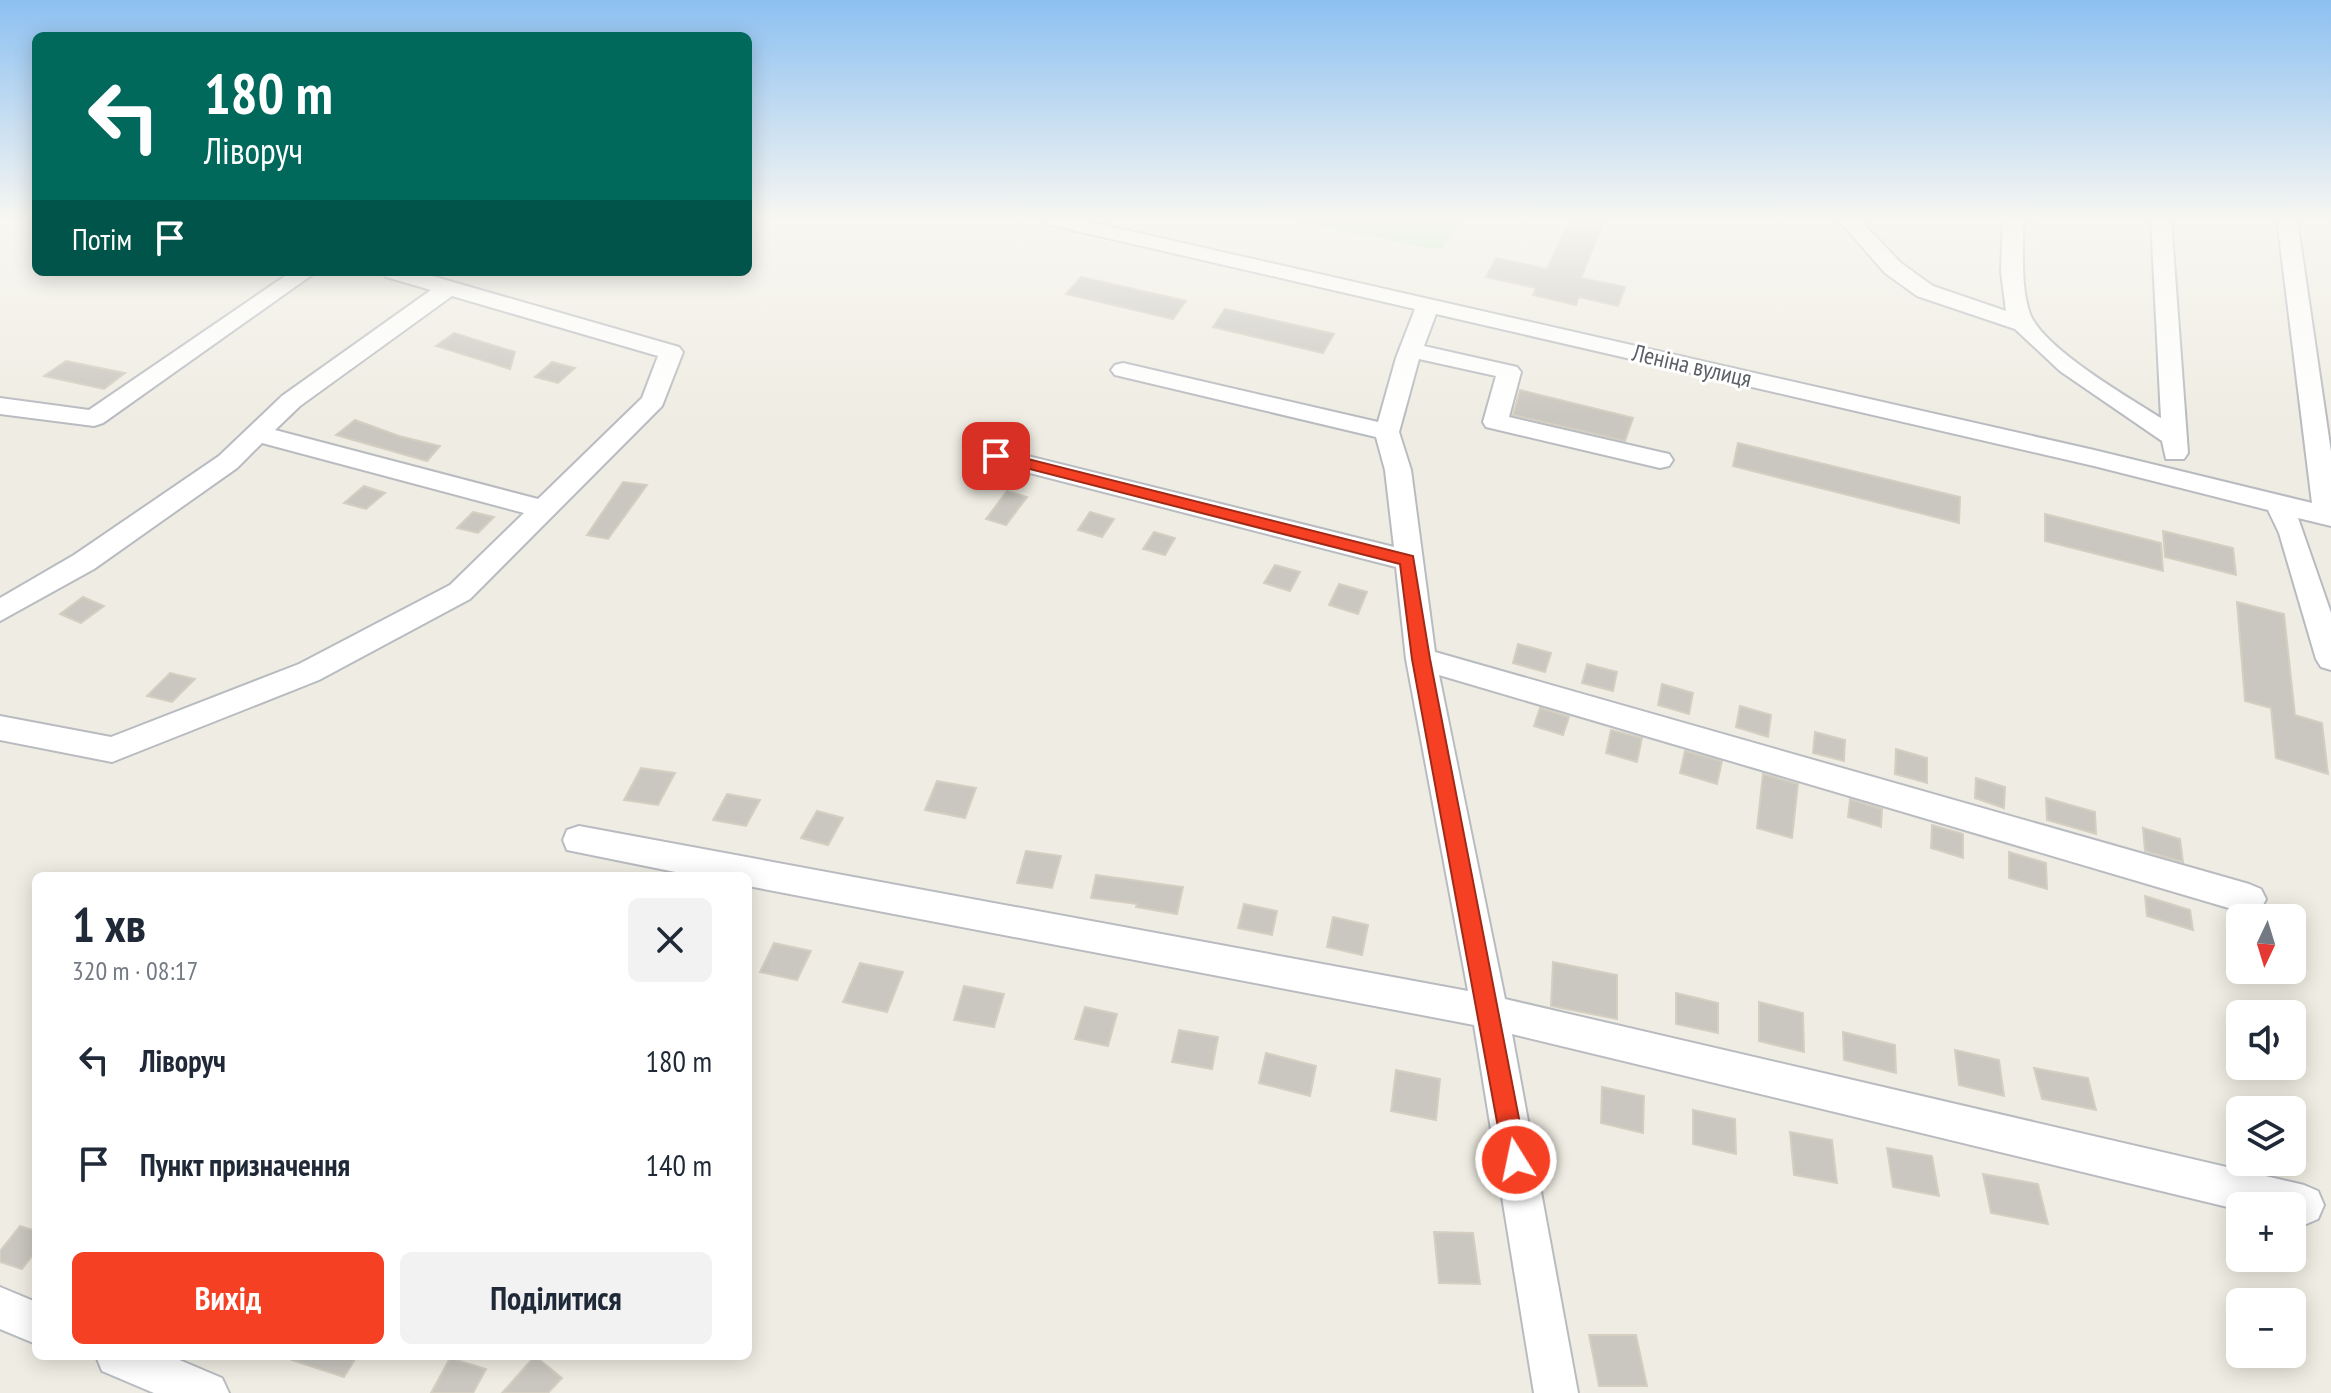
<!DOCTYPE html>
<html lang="uk">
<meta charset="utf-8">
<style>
body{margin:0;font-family:"PT Sans Narrow",sans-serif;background:#f2f2f3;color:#1f2937;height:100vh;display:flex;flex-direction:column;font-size:30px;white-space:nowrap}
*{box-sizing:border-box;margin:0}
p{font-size:26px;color:#747a83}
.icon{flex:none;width:44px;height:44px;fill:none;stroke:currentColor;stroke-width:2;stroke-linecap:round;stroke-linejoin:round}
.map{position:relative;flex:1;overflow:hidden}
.side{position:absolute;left:32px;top:872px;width:720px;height:488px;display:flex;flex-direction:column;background:#fff;border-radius:12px;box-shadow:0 4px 20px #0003}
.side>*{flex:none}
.guide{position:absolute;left:32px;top:32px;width:720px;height:244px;border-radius:12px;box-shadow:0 4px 20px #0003;background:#00695c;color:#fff;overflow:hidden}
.needle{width:52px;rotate:184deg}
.controls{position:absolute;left:2226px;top:904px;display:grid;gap:16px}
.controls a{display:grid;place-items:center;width:80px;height:80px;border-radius:12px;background:#fff;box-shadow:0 4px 20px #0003;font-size:40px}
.pin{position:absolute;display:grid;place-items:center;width:68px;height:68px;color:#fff;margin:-34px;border-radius:16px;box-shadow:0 4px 12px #0006}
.me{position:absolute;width:88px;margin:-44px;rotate:350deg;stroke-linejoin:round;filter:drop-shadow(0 0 6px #0008)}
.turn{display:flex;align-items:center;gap:28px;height:168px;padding:0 40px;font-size:36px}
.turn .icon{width:104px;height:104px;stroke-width:2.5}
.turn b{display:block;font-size:56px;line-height:68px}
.then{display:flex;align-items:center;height:76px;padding:0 40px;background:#0003;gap:16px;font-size:30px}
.round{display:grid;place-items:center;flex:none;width:84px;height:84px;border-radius:12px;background:#f2f2f3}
.summary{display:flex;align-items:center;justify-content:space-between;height:136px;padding:0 40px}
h1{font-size:48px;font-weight:700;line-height:60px}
.primary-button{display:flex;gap:16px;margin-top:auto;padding:16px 40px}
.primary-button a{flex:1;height:92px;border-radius:12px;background:#f64023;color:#fff;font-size:32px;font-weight:700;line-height:92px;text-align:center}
.primary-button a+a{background:#f2f2f3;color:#1f2937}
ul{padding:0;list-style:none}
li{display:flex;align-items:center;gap:24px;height:104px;padding:0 40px}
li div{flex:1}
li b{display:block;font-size:30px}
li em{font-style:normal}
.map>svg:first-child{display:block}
.green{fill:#bee9c0}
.building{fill:#cac7c0;stroke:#d4cfc1;stroke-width:2}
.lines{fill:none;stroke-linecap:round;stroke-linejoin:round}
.minor-casing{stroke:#b8bbc0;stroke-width:4}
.minor{fill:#fff;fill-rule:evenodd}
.route{fill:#f64023;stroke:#a02a17;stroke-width:2}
.labels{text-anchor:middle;stroke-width:6;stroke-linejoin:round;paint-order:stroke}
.far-street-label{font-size:24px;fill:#5b5f65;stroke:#fff}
</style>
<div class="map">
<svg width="2331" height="1393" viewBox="0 0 2331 1393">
<rect width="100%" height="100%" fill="#efede3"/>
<!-- green -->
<path class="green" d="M1286 219H1462L1443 248 1432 249Z"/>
<!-- building -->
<path class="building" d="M1571 219H1605L1581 278 1625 287 1618 306 1579 297 1576 305 1533 295 1536 288 1486 277 1496 258 1547 269Z
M1081 277 1186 301 1173 319 1066 294Z
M1225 309 1334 334 1323 353 1213 327Z
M454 333 515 352 510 369 436 346Z
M66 361 125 373 104 389 44 376Z
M552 362 575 368 558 383 535 377Z
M1520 390 1633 418 1625 441 1513 415Z
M355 420 399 436 440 446 427 461 336 435Z
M1738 443 1960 497 1959 523 1733 466Z
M623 482 647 485 608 539 587 535Z
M364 486 385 493 366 509 344 503Z
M1007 491 1027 497 1006 525 986 519Z
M473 512 494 517 478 533 457 528Z
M1090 512 1114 519 1102 537 1078 530Z
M2045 514 2161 543 2163 571 2045 541Z
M2163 531 2233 548 2236 575 2165 557Z
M1154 532 1175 538 1165 555 1143 549Z
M1275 565 1300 572 1290 591 1264 583Z
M1339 584 1367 592 1358 614 1329 605Z
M83 597 104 606 81 623 60 614Z
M2237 602 2284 614 2295 715 2322 723 2328 774 2276 758 2271 708 2245 701Z
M1518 644 1551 653 1545 672 1513 663Z
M1587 664 1617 672 1613 691 1582 683Z
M170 673 195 679 172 702 147 696Z
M1662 684 1693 693 1689 714 1658 705Z
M1740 706 1771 715 1768 737 1736 727Z
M1540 708 1569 717 1563 735 1534 726Z
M1611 730 1642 738 1637 762 1606 753Z
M1815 732 1845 740 1844 761 1813 753Z
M1896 749 1927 758V783L1895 774Z
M1685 751 1722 761 1717 784 1680 773Z
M641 768 675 773 658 805 624 800Z
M1763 774 1798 784 1792 838 1757 828Z
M1976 778 2005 787 2004 808 1975 798Z
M937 781 976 788 965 818 925 810Z
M727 794 760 800 746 826 713 820Z
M2046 798 2095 812 2096 834 2047 820Z
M1850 799 1882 809 1881 827 1848 817Z
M817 811 843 818 828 845 801 838Z
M1932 825 1963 834V858L1931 848Z
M2143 828 2180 839 2183 862 2145 851Z
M1026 851 1061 856 1052 888 1017 883Z
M2009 852 2046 863 2047 889 2009 878Z
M1096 875 1183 887 1177 914 1136 907 1137 904 1091 898Z
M2145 896 2190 910 2193 930 2147 916Z
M1244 904 1277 911 1272 935 1238 928Z
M1333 917 1368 925 1362 955 1327 947Z
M774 943 811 951 797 980 760 972Z
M1553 962 1617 975V1019L1551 1006Z
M860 963 903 972 887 1012 843 1002Z
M964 986 1004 994 994 1027 954 1020Z
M1676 993 1718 1003V1033L1676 1024Z
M1759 1002 1803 1013 1804 1052 1759 1041Z
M1085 1007 1117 1014 1108 1046 1075 1039Z
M1179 1030 1218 1037 1212 1069 1172 1062Z
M1843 1032 1895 1045 1896 1073 1844 1060Z
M1955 1050 1999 1060 2004 1096 1959 1085Z
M1266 1053 1316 1066 1310 1096 1259 1083Z
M2034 1068 2088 1078 2096 1110 2042 1099Z
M1396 1070 1440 1079 1436 1120 1391 1111Z
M1602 1087 1644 1096 1643 1133 1601 1123Z
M1693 1110 1735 1119 1736 1154 1693 1144Z
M1790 1132 1832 1140 1837 1183 1794 1175Z
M1887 1148 1932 1156 1939 1196 1893 1187Z
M1983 1174 2038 1184 2048 1224 1991 1213Z
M20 1226 36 1231V1251L22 1269 0 1262V1251Z
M1434 1232 1473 1233 1480 1284 1439 1283Z
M1589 1335H1636L1647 1386H1599Z
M293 1356H357L344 1377 292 1360Z
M535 1356 562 1378 548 1393H502Z
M450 1358 486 1369 473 1393H431Z"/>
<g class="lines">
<defs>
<path id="minor" d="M1041 219H1077L2094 450 2312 503 2277 219H2297L2331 452V526L2298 518 2331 613V670L2321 667 2316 659 2279 533 2268 510 2094 466 1436 314 1424 346 1517 367 1521 372 1509 417 1660 452 1669 454 1673 460 1669 466 1660 468 1486 427 1483 422 1496 376 1419 359 1399 432 1411 470 1435 652 2249 884 2261 889 2266 899 2261 909 2249 914 1439 675 1505 999 2304 1185 2318 1191 2324 1205 2318 1219 2304 1225 2292 1222V1206H2240V1210L1512 1034 1578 1393H1534L1474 1025 748 886V876H695L567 850 563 840 567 830 579 826 1468 991 1406 659 1396 567 987 462 983 456 987 450 996 448 1394 547 1385 470 1376 437 1115 375 1111 370 1115 365 1123 363 1378 422 1396 358 1415 309 1051 225 1044 223Z
M1838 219H1859L1901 263 1933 286 2006 311 2001 272 2003 219H2023C2024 249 2020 281 2029 311 2039 346 2128 397 2161 418L2151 219H2171L2188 453 2184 459H2166L2162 441 2060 371 2015 329 1917 296 1885 273Z
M291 272H316L103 423 94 426 0 414V398L89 410Z
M383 272H418L679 347 683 352 662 406 470 599 319 680 112 762 0 740V716L111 737 299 664 450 585 524 513 262 443 237 468 94 569 0 621V598L74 555 219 456 282 396 431 290 386 277ZM452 296 658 356 642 398 538 499 275 430 300 406Z
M0 1287 36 1302V1344L0 1329Z
M96 1356H170L222 1378 229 1393H154L102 1371Z"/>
</defs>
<!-- minor casing -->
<use href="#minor" class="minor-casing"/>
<!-- minor -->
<use href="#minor" class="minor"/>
</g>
<!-- sky -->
<linearGradient id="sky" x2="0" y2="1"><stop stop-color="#8cc0f1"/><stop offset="0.53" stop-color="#f8f7f2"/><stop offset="1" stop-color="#f8f7f2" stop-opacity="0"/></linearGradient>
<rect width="2331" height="414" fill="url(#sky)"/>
<!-- route -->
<path class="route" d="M996 451 1413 556 1430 659 1527 1160 1524 1168 1516 1171 1507 1168 1504 1160 1412 659 1400 564 991 459V452Z"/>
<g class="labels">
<!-- far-street labels -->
<g class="far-street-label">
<text transform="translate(1692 366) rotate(13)" y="8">Леніна вулиця</text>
</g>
</g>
</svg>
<div class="controls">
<a><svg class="needle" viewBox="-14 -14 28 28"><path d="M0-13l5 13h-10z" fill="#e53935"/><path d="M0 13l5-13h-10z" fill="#747a83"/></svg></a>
<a><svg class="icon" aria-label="sound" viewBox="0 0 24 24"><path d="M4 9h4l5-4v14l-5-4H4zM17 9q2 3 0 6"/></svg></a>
<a><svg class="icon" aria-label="layers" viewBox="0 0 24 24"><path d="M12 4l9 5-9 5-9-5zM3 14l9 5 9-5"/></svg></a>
<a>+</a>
<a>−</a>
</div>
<div class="pin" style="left:996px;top:456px;background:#d93025"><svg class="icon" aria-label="arrive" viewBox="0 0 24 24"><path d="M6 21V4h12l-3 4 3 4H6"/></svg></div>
<svg class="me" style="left:1516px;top:1160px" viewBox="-20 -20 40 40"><circle r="17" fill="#f64023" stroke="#fff" stroke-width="3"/><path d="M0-11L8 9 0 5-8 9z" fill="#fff"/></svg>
<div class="guide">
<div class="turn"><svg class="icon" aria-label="left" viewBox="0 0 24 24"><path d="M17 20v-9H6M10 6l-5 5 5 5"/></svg><div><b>180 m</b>Ліворуч</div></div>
<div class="then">Потім<svg class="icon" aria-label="arrive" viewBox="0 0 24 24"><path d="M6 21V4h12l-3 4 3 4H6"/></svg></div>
</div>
<section class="side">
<div class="summary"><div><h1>1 хв</h1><p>320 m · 08:17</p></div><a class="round"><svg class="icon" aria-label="close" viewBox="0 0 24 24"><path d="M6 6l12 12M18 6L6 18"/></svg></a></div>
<ul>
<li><svg class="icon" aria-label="left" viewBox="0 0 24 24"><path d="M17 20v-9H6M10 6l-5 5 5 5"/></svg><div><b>Ліворуч</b></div><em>180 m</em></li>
<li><svg class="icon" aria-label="arrive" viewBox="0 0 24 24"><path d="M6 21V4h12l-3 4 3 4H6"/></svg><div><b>Пункт призначення</b></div><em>140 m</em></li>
</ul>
<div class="primary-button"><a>Вихід</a><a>Поділитися</a></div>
</section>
</div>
